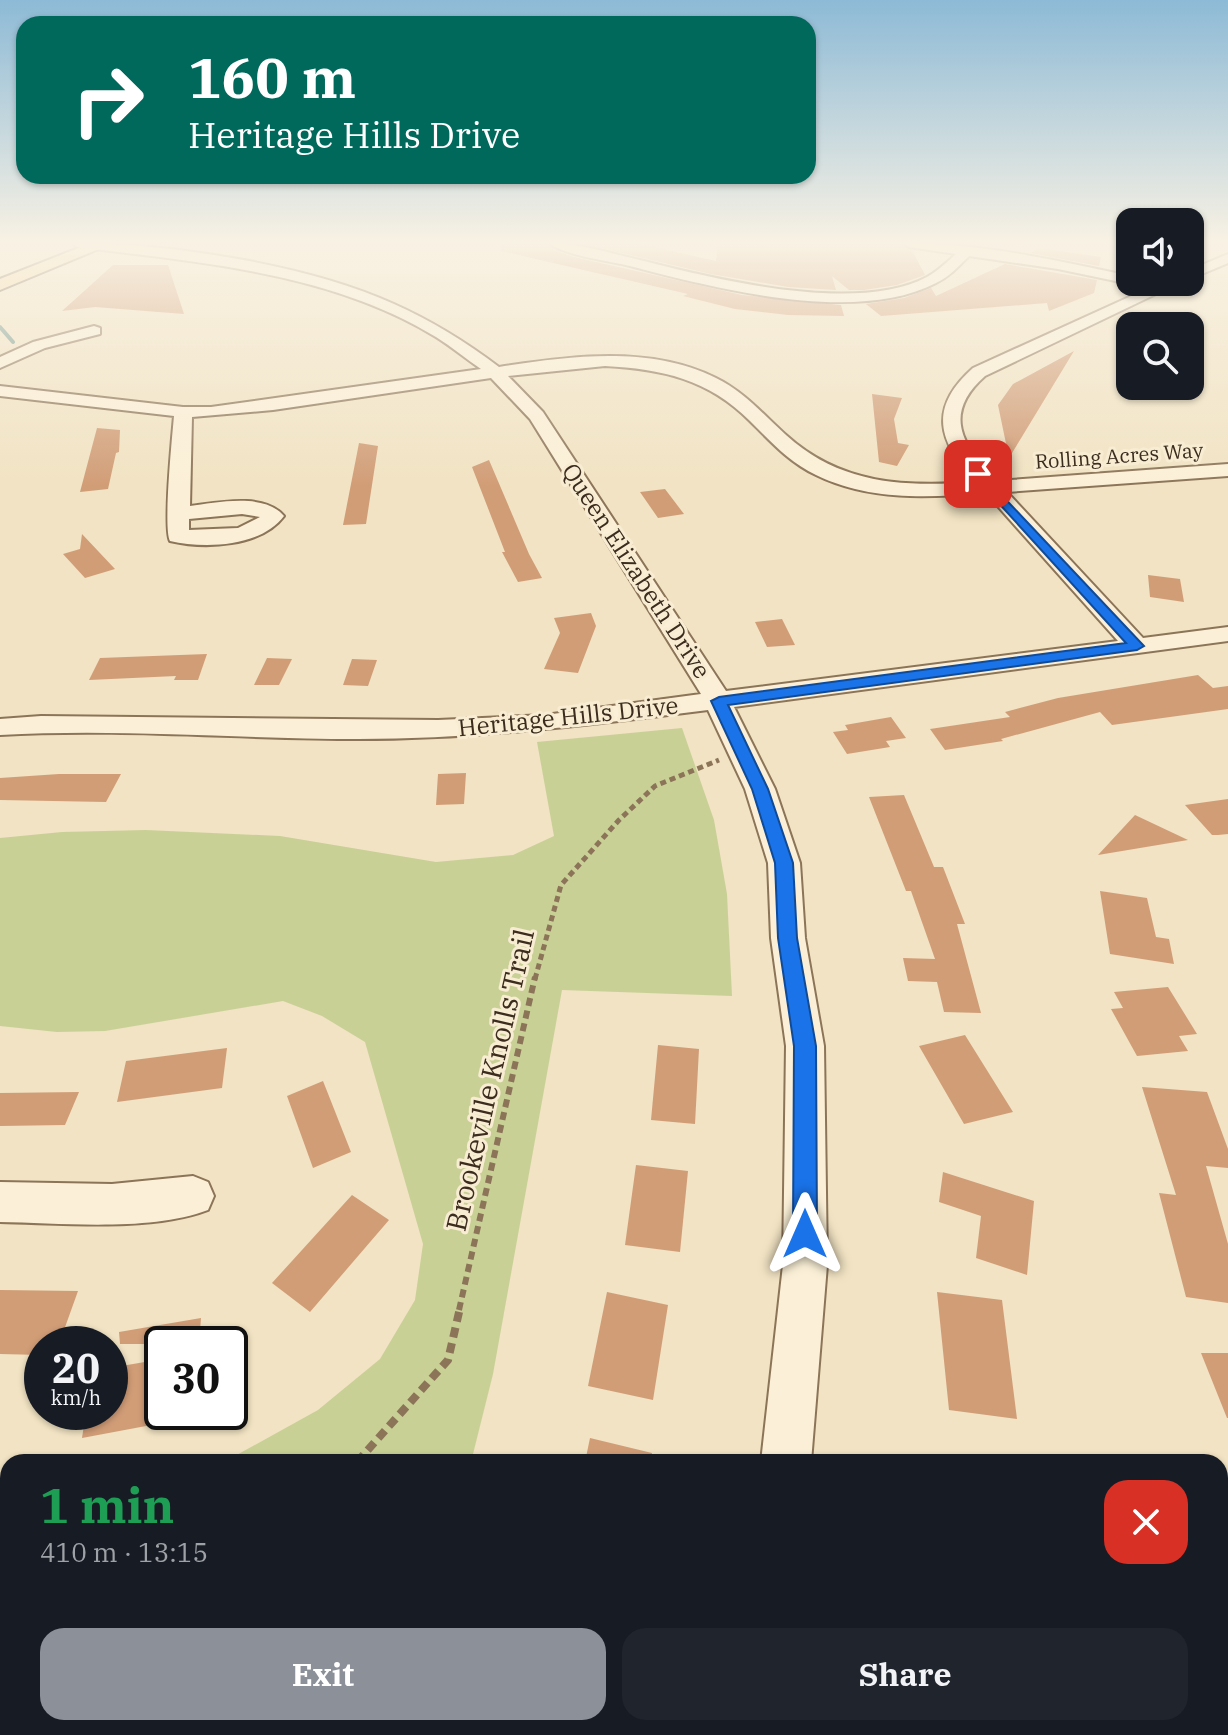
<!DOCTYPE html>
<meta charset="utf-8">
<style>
body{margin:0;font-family:"IBM Plex Serif",serif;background:#20242c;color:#f1f3f6;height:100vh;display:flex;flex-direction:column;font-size:30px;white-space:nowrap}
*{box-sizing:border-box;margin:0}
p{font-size:26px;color:#9ea1a6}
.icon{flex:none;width:44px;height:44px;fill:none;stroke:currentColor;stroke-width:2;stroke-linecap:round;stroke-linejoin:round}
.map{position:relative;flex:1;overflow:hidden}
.details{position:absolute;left:0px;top:1454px;width:1228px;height:282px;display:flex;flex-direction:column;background:#171b24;border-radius:24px 24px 0 0;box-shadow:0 2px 6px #0004}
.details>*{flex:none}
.top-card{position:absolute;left:16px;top:16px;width:800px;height:168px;border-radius:24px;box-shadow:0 2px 6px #0004;background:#00695c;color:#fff;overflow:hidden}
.buttons{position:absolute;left:1116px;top:208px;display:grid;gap:16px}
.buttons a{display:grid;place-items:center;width:88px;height:88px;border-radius:16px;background:#171b24;box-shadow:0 2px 6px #0004;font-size:40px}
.speed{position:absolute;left:24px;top:1326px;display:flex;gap:16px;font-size:40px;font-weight:700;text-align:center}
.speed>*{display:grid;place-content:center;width:104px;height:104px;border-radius:50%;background:#171b24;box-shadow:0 2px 6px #0004;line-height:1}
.speed small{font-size:20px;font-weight:400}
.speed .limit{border:4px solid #111;border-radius:12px;background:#fff;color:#111}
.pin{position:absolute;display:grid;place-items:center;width:68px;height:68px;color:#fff;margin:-34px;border-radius:16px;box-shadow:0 4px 12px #0006}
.me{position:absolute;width:88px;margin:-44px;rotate:0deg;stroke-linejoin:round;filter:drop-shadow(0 0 6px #0008)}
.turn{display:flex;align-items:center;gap:28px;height:168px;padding:0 40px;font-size:36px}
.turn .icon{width:104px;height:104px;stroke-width:2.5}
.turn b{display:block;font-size:56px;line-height:68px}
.round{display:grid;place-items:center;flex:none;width:84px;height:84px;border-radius:24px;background:#20242c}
.overview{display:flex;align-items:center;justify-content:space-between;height:136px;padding:0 40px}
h1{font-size:48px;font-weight:700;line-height:60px;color:#1e9e55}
.cta{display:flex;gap:16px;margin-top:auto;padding:16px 40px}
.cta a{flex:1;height:92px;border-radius:24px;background:#8c9099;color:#fff;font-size:32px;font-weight:700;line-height:92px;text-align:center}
.cta a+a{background:#20242c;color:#f1f3f6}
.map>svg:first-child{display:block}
.green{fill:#c9d096}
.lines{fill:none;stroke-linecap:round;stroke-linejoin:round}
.stream{stroke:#6b9289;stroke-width:4}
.building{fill:#d19d77}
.minor-casing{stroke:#8c7458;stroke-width:4}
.major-casing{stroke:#5a422d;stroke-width:4}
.path-far2{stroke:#8c7458;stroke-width:5;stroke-dasharray:6 4;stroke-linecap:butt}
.path-far1{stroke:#8c7458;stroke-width:6;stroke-dasharray:8 5;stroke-linecap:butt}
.path{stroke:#8c7458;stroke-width:8;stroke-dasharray:10 6;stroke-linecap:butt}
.minor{fill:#fbf0d7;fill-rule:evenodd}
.major{fill:#f6da99;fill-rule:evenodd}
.route{fill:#1a73e8;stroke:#114b97;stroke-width:2}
.labels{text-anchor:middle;stroke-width:6;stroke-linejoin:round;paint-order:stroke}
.far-street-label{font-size:20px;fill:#3b2c1d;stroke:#f8edd3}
.street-label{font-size:24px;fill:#3b2c1d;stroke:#f8edd3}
.near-street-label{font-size:28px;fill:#3b2c1d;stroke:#f8edd3}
</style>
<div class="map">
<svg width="1228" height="1735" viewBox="0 0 1228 1735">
<rect width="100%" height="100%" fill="#f1e3c3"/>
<!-- green -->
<path class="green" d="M682 728 714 820 727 894 732 996 562 990 493 1374 471 1462H224L318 1410 380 1359 415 1300 423 1244 365 1042 322 1016 283 1001 105 1031 57 1032 0 1026V838L62 832 146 830 280 836 436 862 513 855 554 836 537 742Z
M0 1495 8 1498V1728H404L402 1735H0Z"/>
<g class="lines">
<!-- stream -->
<path class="stream" d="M0 327 13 342"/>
</g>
<!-- building -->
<path class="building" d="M502 243H546L554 250 574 257 742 295 841 305 844 316 788 315 735 309 683 296 688 294 501 251Z
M579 243H637L716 261 718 243H900L912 250 925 275 897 285 864 290H849L832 276 836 290 788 287 711 274Z
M1040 248 1101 257 1099 266 1030 253Z
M1005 264 1097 280 1094 293 1049 311 1047 303 881 316 866 304 904 298 931 288 936 296Z
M113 265H168L184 314 95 307 62 311Z
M1074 351 1009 458 998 405 1013 384Z
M872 394 902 398 894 419 898 443 909 445 897 466 879 462Z
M97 428 120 430 119 452 116 453 108 489 80 492Z
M359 443 378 446 366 524 343 525Z
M489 460 529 554 542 578 518 582 502 552H505L472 467Z
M665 489 684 514 658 518 640 492Z
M82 534 115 569 85 578 63 554 80 549Z
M1148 575 1180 579 1184 602 1150 597Z
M591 613 596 626 578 673 544 669 560 633 554 618Z
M782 619 795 645 767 647 755 622Z
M207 654 198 680H174L176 676 89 680 100 658Z
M267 658 292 659 279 685H254Z
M352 659 377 660 368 686 343 685Z
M1198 675 1213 688 1228 686V709L1112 725 1100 712 1001 739 1003 741 945 750 930 729 1010 717 1005 712 1058 698Z
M891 717 906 738 886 741 890 747 847 754 833 732 848 730 845 725Z
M466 773 464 804 436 805 438 774Z
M59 774H121L106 802 0 800V778Z
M904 795 934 867H943L965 924H957L981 1013 944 1012 937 982 908 981 903 958 935 959 911 891H906L869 797Z
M1228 799V834L1218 835H1212L1185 805Z
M1135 815 1188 840 1098 855Z
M1100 891 1147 898 1156 937 1169 939 1174 964 1110 954Z
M1168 987 1197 1034 1179 1036 1188 1051 1137 1056 1111 1009 1123 1008 1114 992Z
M965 1035 1013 1112 964 1124 919 1046Z
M658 1045 699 1049 695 1124 651 1120Z
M227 1048 222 1088 117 1102 126 1061Z
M323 1081 351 1152 313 1168 287 1096Z
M1142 1087 1207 1092 1228 1149V1168L1206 1166 1228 1244V1303L1186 1297 1159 1193 1176 1195Z
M79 1092 65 1125 0 1126V1093Z
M636 1165 688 1171 680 1252 625 1245Z
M943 1172 1034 1201 1027 1275 976 1258 981 1216 939 1202Z
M352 1195 389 1220 310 1312 272 1283Z
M0 1290 78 1291 59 1344H42V1355L0 1354Z
M607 1292 668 1305 653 1400 588 1386Z
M937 1292 1002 1300 1017 1419 949 1410Z
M201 1318 199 1344H120L119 1332Z
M1201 1353H1228V1418H1227Z
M162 1359V1423L82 1438 86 1412H110V1368Z
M590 1438 652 1453 651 1462H585Z"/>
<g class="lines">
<defs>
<path id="minor" d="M71 243C167 243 306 264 394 304 432 321 466 342 499 367 569 356 650 345 716 378 743 391 764 415 786 435 841 485 905 487 975 482 938 441 928 408 973 368L1162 282H1181L985 376C942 414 962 445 996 481L1228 464V476L1007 492 1143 638 1228 627V641L734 707 775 789 800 863 805 938 824 1046 827 1265 811 1462H761L783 1265 786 1046 771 938 768 863 745 789 708 710C591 725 476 739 358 739 238 739 120 728 0 735V719L41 716 438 720 545 715 701 694 530 419 491 378 273 410 192 417 190 506C216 503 264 492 284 516 261 547 205 549 170 541 163 528 172 439 174 416L0 396V386L183 407H211L481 369C466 359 452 347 436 337 330 272 198 262 77 247ZM605 366C662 369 708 379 750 421 770 441 790 463 816 475 869 501 929 498 986 493L1118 641 726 691 543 412 508 376ZM242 514 260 517 238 528 189 530V519Z
M549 243C581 243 612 254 644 261 719 280 857 314 927 277 938 271 947 262 956 254L909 247 903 243C979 243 1056 260 1130 276V282H1136L1130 284 1058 269 969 256C959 266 949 277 936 283 856 325 714 288 630 266 609 261 563 255 549 243Z
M1228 254V263L1190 279V270Z
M94 326 100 328V334L45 348 0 368V357L33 342Z
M193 1176 208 1182 214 1196 208 1210C151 1232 61 1223 0 1222V1182L112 1184Z
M730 1728H788V1735H730Z"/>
<path id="major" d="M91 243H113L0 290V279Z"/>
</defs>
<!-- minor casing -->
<use href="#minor" class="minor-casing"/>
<!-- major casing -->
<use href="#major" class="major-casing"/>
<!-- path-far2 -->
<path class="path-far2" d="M535 979 561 885 619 820 655 786 719 760"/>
<!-- path-far1 -->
<path class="path-far1" d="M459 1310 535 977"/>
<!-- path -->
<path class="path" d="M357 1462 448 1360 460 1308
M0 1597 8 1598"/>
<!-- minor -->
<use href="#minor" class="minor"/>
<!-- major -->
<use href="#major" class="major"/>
</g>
<!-- sky -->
<linearGradient id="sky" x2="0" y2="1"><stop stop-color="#8dbad6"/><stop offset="0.5" stop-color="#f9f2e4"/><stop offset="1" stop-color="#f9f2e4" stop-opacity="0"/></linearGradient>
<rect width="1228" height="486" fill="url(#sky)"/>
<!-- route -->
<path class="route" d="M978 470 1144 646 1137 650 728 705 768 789 793 863 797 938 816 1046 817 1234 813 1242 805 1245 796 1242 793 1234 794 1046 778 938 775 863 752 789 711 701 719 697 1126 643 974 476V471Z"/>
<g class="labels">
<!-- far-street labels -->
<g class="far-street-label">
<text transform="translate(1119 456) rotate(-4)" y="7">Rolling Acres Way</text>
</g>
<!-- street labels -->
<g class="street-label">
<text transform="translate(636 571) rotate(57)" y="8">Queen Elizabeth Drive</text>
<text transform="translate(568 717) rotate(-6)" y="8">Heritage Hills Drive</text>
</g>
<!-- near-street labels -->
<g class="near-street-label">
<text transform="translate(490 1080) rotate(-77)" y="10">Brookeville Knolls Trail</text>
</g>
</g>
</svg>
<div class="buttons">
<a><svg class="icon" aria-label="sound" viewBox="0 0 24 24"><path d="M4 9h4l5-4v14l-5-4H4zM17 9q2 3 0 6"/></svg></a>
<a><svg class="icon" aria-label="search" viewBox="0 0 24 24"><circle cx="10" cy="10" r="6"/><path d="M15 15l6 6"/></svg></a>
</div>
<div class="speed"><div>20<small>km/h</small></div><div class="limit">30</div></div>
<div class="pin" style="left:978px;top:474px;background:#d93025"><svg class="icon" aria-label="arrive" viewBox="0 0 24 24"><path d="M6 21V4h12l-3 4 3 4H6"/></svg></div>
<svg class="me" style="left:805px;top:1234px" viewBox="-20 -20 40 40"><path d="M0-17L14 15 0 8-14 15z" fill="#1a73e8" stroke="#fff" stroke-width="4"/></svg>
<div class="top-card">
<div class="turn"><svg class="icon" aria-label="right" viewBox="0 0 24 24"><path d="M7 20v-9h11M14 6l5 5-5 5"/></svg><div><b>160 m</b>Heritage Hills Drive</div></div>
</div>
<section class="details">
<div class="overview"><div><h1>1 min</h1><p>410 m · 13:15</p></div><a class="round" style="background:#d93025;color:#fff"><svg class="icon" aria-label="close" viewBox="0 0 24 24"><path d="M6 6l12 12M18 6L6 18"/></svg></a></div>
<div class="cta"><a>Exit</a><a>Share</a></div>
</section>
</div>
